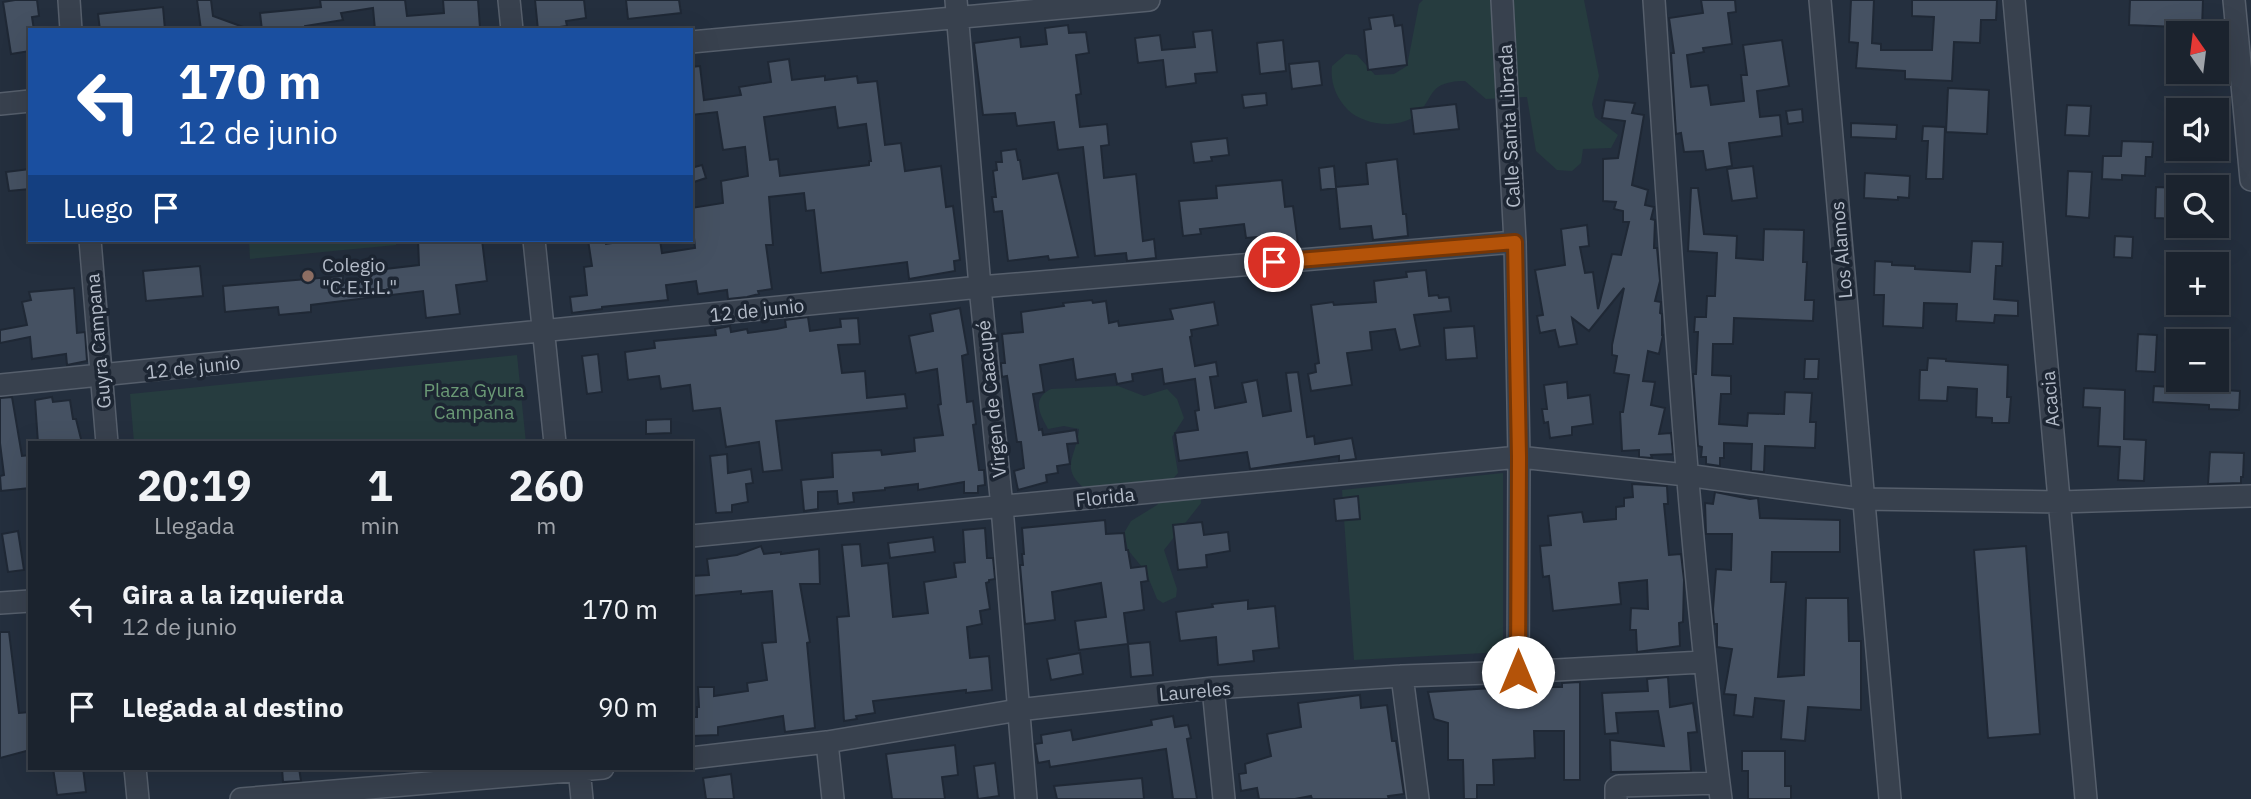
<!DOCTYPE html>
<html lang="es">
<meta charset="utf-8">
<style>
body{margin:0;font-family:"IBM Plex Sans",sans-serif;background:#242b36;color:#f1f3f6;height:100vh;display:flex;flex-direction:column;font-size:26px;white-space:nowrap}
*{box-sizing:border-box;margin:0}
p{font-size:23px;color:#a0a4aa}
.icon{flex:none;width:38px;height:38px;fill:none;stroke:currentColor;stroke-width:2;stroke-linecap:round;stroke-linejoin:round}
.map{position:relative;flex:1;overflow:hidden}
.panel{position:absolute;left:28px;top:441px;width:665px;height:329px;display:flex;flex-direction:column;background:#1b232e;border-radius:0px;box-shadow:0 7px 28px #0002,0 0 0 2px #39404a}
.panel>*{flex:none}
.banner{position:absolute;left:28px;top:28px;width:665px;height:214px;border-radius:0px;box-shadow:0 7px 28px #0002,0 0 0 2px #39404a;background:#1a4fa0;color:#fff;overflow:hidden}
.needle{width:46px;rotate:346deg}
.controls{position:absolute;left:2166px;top:21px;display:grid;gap:14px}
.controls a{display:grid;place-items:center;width:63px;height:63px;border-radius:0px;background:#1b232e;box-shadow:0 7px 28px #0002,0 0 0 2px #39404a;font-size:35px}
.pin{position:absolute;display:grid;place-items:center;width:60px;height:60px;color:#fff;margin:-30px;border:4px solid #fff;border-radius:50%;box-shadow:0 2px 7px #0007}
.me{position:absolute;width:77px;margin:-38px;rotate:0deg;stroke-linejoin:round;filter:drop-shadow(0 0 5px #0008)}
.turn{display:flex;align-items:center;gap:24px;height:147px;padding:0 35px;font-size:32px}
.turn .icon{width:91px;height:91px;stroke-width:2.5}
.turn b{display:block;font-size:49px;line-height:60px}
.then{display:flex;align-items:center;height:66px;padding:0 35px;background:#0003;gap:14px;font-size:26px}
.eta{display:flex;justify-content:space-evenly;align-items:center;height:119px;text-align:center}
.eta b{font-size:42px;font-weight:800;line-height:49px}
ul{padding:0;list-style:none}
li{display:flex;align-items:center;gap:21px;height:98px;padding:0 35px}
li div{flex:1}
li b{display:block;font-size:26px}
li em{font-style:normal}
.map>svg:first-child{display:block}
.green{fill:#263c3f}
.building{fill:#455162;stroke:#1f2835;stroke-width:2;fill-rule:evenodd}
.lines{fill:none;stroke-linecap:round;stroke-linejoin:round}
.minor-casing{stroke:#565f6c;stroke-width:24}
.minor{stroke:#38414e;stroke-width:21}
.route-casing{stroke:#753606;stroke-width:18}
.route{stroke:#b45309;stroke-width:12}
.education-dot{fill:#8d6e63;stroke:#1d2633;stroke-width:2.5}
.labels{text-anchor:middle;stroke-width:7;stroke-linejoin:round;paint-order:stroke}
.street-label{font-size:19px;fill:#b4bcc9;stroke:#1d2633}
.poi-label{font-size:19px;fill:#b4bcc9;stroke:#1d2633;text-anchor:start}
.park-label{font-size:19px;fill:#6b9a76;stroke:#1d2633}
</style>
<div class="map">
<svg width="2251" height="799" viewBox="0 0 2251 799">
<rect width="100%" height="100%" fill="#242f3e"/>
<!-- green -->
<path class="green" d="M1423 0H1584L1599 76 1592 104 1595 117 1618 135 1611 148 1583 149 1581 163 1572 171 1557 170 1536 151 1527 97 1486 99 1465 81C1455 81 1446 82 1438 87 1430 93 1426 106 1419 113 1401 130 1365 126 1348 110 1336 98 1330 82 1332 66L1346 54 1357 55 1375 75 1394 74 1407 66 1419 4Z
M249 240H396V245L250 259Z
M517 355 526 443H134L130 394Z
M1118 386 1144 396 1167 389 1177 399 1184 418 1172 437 1178 473 1169 483 1084 488C1059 467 1077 456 1079 429L1064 426 1048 429C1040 414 1031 399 1051 389Z
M1503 473V652L1354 660 1342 490Z
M1173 486 1200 489 1201 503 1164 550 1177 589 1176 597 1163 603 1157 599 1146 572 1128 550 1124 533 1131 521 1157 505Z"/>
<!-- building -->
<path class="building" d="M15 0H37L39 16 32 17 34 30H30V51L11 54 3 2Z
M197 0H211L213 16 246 28V30H201Z
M320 0H405L407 16 444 13 443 0H478L480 28 375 30 373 8 341 13 343 20 305 26V30H262L260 13 321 7Z
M535 0H584L586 18 566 21 567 26 538 30Z
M626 0H679L681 13 628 19Z
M1701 0H1735L1736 12 1728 13 1732 44 1703 48 1704 52 1687 55 1691 87 1708 85 1711 105 1744 101 1741 75H1747L1743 45 1782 40 1789 86 1757 91 1760 117 1780 115 1782 136 1729 143 1732 166 1706 170 1703 151 1684 152 1681 133 1676 134 1671 53H1674L1669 18 1703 13Z
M1851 0H1874L1872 43 1881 44V50H1932L1934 17 1912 16V0H1997L1996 20H1981L1980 43 1954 42 1952 81 1905 79V71L1856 68 1858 43 1849 42Z
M2130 0H2203L2202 28 2129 25Z
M163 7 165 30H100L98 14Z
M1393 15 1395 26 1402 25 1407 65 1368 70 1364 30 1371 29 1369 18Z
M1068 25 1069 33 1086 32 1089 53 1076 55 1081 94 1076 95 1080 127 1107 124 1109 145 1101 146 1104 178 1136 174 1143 241 1154 239 1156 258 1127 261 1126 253 1095 256 1083 147 1058 150 1054 122 1017 126 1015 113 983 115 974 43 1020 37 1021 47 1047 44 1045 28Z
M1212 30 1217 72 1195 74 1196 83 1166 87 1163 60 1138 63 1135 38 1160 35 1162 50 1195 47 1193 32Z
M1283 40 1286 71 1260 74 1257 43Z
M789 59 792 80 825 76V80L857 76 858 83 877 81 885 145 901 143 905 171 941 166 946 207 953 206 960 260 954 261 955 271 909 279 907 262 821 273 814 210 806 211 804 193 769 197 773 245H766L772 289 758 291 759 294 747 297 728 299 727 290 698 294 696 281 666 285 668 300 602 307V309L572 313 570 297 587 295 584 267 592 266 588 240H605L606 244 633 240H660L662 253 695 248 691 208 723 203 721 181 748 176 745 147 723 150 717 112 691 115V67L700 66 704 100 741 95 739 87 771 82 768 62ZM835 107 838 128 866 124 871 161H869V165L780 176 778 159 770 160 764 117Z
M1319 61 1322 85 1292 89 1289 64Z
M1948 88 1989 90 1987 134 1946 132Z
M1266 93 1267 105 1244 108 1242 95Z
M1605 100 1635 103 1632 113 1644 115 1632 185 1648 190 1645 205 1654 207 1651 219 1655 220 1654 248H1657L1660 281 1655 301 1661 302 1660 313 1662 314V335H1663L1659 354 1648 351 1643 381 1655 382 1651 405 1665 408 1659 434 1671 433 1673 454 1651 455 1652 458 1639 457V450L1622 451 1620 412H1623L1629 375 1614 373 1617 356 1612 355V345L1624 288 1589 331 1572 318 1577 344 1559 347 1555 330 1540 333 1537 316 1543 315 1535 270 1565 265 1561 229 1587 225 1589 246 1580 247 1585 273 1593 272 1598 309 1612 254 1621 255 1629 222H1623V211L1614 209 1616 202 1603 201V159L1618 158 1625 121 1602 118Z
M1456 104 1459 129 1414 134 1411 109Z
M2067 105 2091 106 2089 136 2065 135Z
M1802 109 1803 122 1788 124 1786 111Z
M1851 123 1897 125 1896 139 1851 137Z
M1923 126 1945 127 1943 179H1926L1928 141H1922Z
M1227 138 1229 155 1211 157 1212 161 1194 163 1191 142Z
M2122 141 2153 142 2152 157H2146L2145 176 2122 175V180L2102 179 2103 156H2121Z
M1016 149 1018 160H1020L1023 179 1058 173 1078 257 1049 260 1048 256 1008 261 1002 211 994 212 992 197H996L993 171 997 170 996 162H1002L1001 151Z
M1397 159 1403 214H1406L1408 236 1373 240 1371 226 1340 229 1336 188 1321 190 1319 168 1334 166 1336 187 1368 184 1366 163Z
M702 165 706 178 691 183V168Z
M1753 166 1757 198 1732 201 1727 169Z
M30 169V189L9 191 6 172Z
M2068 171 2092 172 2089 218 2066 216Z
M1865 173 1910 176 1909 198 1898 197V200L1864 198Z
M1282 180 1285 207 1293 206 1298 244 1283 245 1282 235 1246 238 1244 224 1200 229 1201 234 1183 236 1179 201 1217 198 1216 186Z
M2156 187 2179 188V219L2155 218Z
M1691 188H1698L1704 234 1737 236 1736 258 1763 260 1764 229 1804 230 1803 262H1807L1805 300H1814L1813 321 1734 318 1733 344H1713L1712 375 1731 376V394H1721L1719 424 1747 426 1748 413 1784 414 1785 392 1812 393 1810 422H1816L1815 448 1765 446 1764 472 1751 471 1752 444 1724 443V458H1720V466L1706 464V457H1701L1702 447 1698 446 1693 374H1696L1698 332H1694L1695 317H1706L1707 296H1715L1717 253 1688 251Z
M2115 236 2133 237 2132 258 2114 257Z
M418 240H482L487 281 456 285 460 314 426 318 423 291 311 305V312L279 315 278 307 225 312 223 286 343 276V283L369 281 368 271 419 265Z
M1972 241 2003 242 2002 266H1996L1994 299 2018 301V316L1995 315 1994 323 1956 321 1957 304 1924 303 1923 328 1883 326 1884 295H1874L1875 261 1892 262V265L1915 266V269L1970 272Z
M200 266 203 296 146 301 143 271Z
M1426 270 1429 296 1438 295 1439 298 1449 297 1451 311 1414 315 1420 346 1400 350 1395 329 1370 332 1372 350 1347 353 1352 385 1311 391 1308 374 1316 372 1315 364 1319 363 1311 305 1333 302 1334 305 1376 302 1374 281 1407 277 1406 272Z
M74 288 77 333 85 332 87 361 67 365 66 354 32 359 30 337 0 343V330L27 325 22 302 31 300 29 292Z
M1092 300 1093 303 1106 301 1109 323 1118 321 1119 326 1173 319 1170 309 1214 302 1218 325 1191 330 1192 336 1190 337 1195 366 1216 362 1218 376 1210 377 1215 408 1246 402 1242 383 1257 380 1263 416 1291 411 1286 373 1298 372 1307 437 1314 436 1315 444 1352 438 1356 459 1339 461V456L1250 469 1247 452 1179 461 1175 433 1198 430 1195 411 1199 410 1195 379 1164 384 1162 369 1132 374 1133 381 1117 384 1115 374 1076 380 1073 359 1040 365 1044 392 1033 394 1039 430 1042 429 1043 435 1076 430 1078 443 1067 444 1070 464 1057 466 1058 473 1046 475 1047 482 1018 490 1014 471 1024 468 1021 442H1017L1007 376 1002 377 1001 363H1005L1002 334 1023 332 1021 312 1064 306 1063 303Z
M960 308 968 354 962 356 967 402 973 401 976 424 973 425 979 470H984L985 485 978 486V493H964V482L918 490V484L885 488V490L853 493 854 502 838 504 837 491 818 492V509L804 511 801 480 833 477 832 453 881 450 882 455 915 451 914 438 943 435 938 405 941 404 937 369 916 373 909 336 933 331 930 314Z
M808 317 810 331 841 327 840 319 858 318 860 344 838 345 842 373 865 371 867 398 905 394 907 408 776 421 782 470 763 472 759 442 726 447 720 408 693 411 690 385 661 389 659 376 628 380 625 352 655 348 654 341 716 335 715 329 730 326 731 332 747 329 748 333 777 329 786 327 785 320Z
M1474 326 1477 358 1446 360 1444 328Z
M2138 334 2157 335 2155 372 2136 371Z
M598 354 602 392 587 394 582 356Z
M1928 358 1946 359V361L2008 365 2007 397H2011L2009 423H1992V418L1976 417 1977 389 1948 387 1947 401 1919 400 1920 370H1927Z
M1805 359H1819L1818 379H1804Z
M1567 382 1568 398 1590 395 1593 424 1572 427V435L1550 438 1548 422 1544 423 1542 409H1547L1544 385Z
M2154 386 2240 391 2239 410 2209 409V405L2153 402Z
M2084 388 2125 390 2124 439 2146 440 2144 481 2118 480 2120 447 2098 446 2100 408 2083 407Z
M12 397 22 456 30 455V488L1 491 0 476 4 475 0 443V398Z
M52 397 53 402 70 400 73 419H76L82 443H38L35 400Z
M671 419V433L646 434V420Z
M2210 452 2244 453 2243 477H2241V483L2208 484Z
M727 454 728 473 751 469 753 483 746 484 748 502 732 505V512L716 513 710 456Z
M1632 484 1667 486 1668 504H1664L1669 555 1681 554 1684 580 1683 622 1679 623 1680 646 1637 652 1636 630H1630L1631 608 1648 609 1647 580 1619 583 1621 604 1553 611 1549 576 1543 577 1540 546 1551 545 1548 516 1582 512 1584 522 1616 519V507L1624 506V498L1633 497Z
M1715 492 1750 499 1758 498 1760 518 1840 520V552H1772L1771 582H1786L1778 677 1804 675 1806 598H1848L1849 641H1861V710L1808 707 1805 741 1781 739 1784 701 1755 698 1753 717 1734 715 1736 695 1724 694 1732 649 1717 647V624H1714L1713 609 1716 569 1731 570 1732 534H1706L1705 503 1713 504Z
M1358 496 1360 519 1336 521 1334 499Z
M1105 520 1106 534 1124 533 1126 550H1128L1131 568 1146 566 1148 581 1141 582 1144 610 1124 613 1128 644 1079 650 1075 621 1106 617 1101 583 1052 592 1055 620 1025 624 1020 565H1023L1022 554H1024L1022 528Z
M1202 522 1204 535 1228 532 1230 551 1206 555 1207 567 1178 570 1173 525Z
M985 528 987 558H993L995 579 989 580V582L986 583 990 609 980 611 982 624 967 627 970 658 989 656 992 690 966 693V690L873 701 875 713 856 716 857 719 844 721 837 617 849 616 842 545 860 544 862 566 888 563 893 617 928 613 924 582 956 577 954 563 965 562 963 530Z
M18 531 24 570 8 572 2 534Z
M933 537 935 552 890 558 888 543Z
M761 546 764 554 781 552V554L819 549 820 584H800L810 642 807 643 815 728 785 732 783 716 718 727V735L691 736V717H697V707H699L698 687H714V696L748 691 747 683 767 680 762 643 776 642 772 591 741 594V591L691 596V576L709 575 707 559 737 555Z
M2026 546 2040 734 1988 738 1974 550Z
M1248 600V609L1275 606 1279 648 1253 651 1254 661 1218 665 1216 637 1180 641 1176 612 1213 607 1212 604Z
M0 632H9L19 713 30 712V750L0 758Z
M1150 642 1153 675 1131 677 1128 644Z
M1080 653 1083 674 1051 680 1047 659Z
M1668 677 1670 707 1693 703 1697 732 1688 733 1691 771 1611 772 1610 740 1664 746 1658 711 1616 713 1618 733 1605 734 1602 693 1648 691 1647 679Z
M1580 682V780H1564V731H1534L1535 758 1493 760 1494 785H1477V799H1464L1463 760H1448V723L1434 719 1428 692 1509 687H1562V683Z
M1360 695 1361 708 1387 705 1392 741H1396L1404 794 1388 796 1389 799H1312L1311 796 1295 799H1259L1257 788 1241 791 1239 774 1246 773 1245 764 1271 756 1267 734 1301 727 1298 703Z
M1173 716 1175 727 1188 725 1191 738 1187 739 1197 799H1173L1166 749 1050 767 1049 761 1038 763 1035 744 1042 743 1041 735 1071 730 1073 740 1152 725 1151 720Z
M955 745 958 775 942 777 945 799H892L886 754Z
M1742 751H1785V786H1791V799H1748V771H1742Z
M995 763 999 796 978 799 974 766Z
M53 768H83L86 792 57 795Z
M282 768H299L301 781 283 782Z
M731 774 734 799H706L703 778Z
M1142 778 1144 799H1057L1054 786Z"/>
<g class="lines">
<defs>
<path id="minor" d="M69 0 71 30
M509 0 512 30
M956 0 980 287 1002 507 1026 799
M1502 0 1515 242 1519 457 1518 672
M1654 0C1672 267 1687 534 1721 799
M1820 0 1890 799
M2014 0 2086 799
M2234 0 2251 180
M691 42 1149 0
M0 104 30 101
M90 240 107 443
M534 240 555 443
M0 385 980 287 1515 242
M691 536 1519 457 1686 475 1862 499 2060 502 2251 496
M0 603 30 601
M1402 676 1418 799
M1213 688 1224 799
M827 742 833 799
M691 758 827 742 1018 710 1213 688 1402 676 1518 672 1703 662
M135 768 138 799
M579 768 582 799
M241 799 603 768
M1616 799V788L1619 786 1719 783"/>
</defs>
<!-- minor casing -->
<use href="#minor" class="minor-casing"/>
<!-- minor -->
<use href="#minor" class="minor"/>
</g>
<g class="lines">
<defs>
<path id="route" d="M1274 262 1515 242 1519 457 1518 672"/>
</defs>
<!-- route casing -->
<use href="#route" class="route-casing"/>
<!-- route -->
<use href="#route" class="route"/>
</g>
<!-- markers -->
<circle class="education-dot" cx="308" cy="276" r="7"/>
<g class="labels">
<!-- street labels -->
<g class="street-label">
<text transform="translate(1509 126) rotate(-93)" y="7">Calle Santa Librada</text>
<text transform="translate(1841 250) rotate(-95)" y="7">Los Alamos</text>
<text transform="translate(757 310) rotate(-6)" y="7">12 de junio</text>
<text transform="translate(98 341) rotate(-95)" y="7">Guyra Campana</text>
<text transform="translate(193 367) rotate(-6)" y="7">12 de junio</text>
<text transform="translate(991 399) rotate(-96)" y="7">Virgen de Caacupé</text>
<text transform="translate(2050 399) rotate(-95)" y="7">Acacia</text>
<text transform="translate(1105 497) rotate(-6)" y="7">Florida</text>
<text transform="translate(1195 691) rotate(-5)" y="7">Laureles</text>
</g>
<!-- poi labels -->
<g class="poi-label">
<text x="322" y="272">Colegio<tspan x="322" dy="22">"C.E.I.L."</tspan></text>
</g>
<!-- park labels -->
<g class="park-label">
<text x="474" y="397">Plaza Gyura<tspan x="474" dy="22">Campana</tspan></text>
</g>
</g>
</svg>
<div class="controls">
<a><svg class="needle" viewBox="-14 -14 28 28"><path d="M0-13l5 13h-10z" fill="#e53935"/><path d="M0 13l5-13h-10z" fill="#a0a4aa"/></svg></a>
<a><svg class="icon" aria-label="sound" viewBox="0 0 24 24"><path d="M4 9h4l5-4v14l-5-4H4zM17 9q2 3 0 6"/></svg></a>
<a><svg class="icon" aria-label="search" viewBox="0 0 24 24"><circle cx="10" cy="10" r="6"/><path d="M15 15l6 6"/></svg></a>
<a>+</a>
<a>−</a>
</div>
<div class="pin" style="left:1274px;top:262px;background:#d93025"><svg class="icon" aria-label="arrive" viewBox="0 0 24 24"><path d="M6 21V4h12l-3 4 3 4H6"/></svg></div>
<svg class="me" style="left:1518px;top:672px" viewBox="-20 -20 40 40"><circle r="19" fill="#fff"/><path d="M0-13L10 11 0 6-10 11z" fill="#b45309"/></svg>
<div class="banner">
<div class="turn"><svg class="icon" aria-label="left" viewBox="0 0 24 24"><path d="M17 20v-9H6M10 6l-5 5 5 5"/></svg><div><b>170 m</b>12 de junio</div></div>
<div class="then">Luego<svg class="icon" aria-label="arrive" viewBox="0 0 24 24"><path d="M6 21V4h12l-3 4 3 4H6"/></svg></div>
</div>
<section class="panel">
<div class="eta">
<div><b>20:19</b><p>Llegada</p></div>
<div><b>1</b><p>min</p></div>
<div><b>260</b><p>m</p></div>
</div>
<ul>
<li><svg class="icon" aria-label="left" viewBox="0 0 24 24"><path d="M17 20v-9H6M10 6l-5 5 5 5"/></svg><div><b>Gira a la izquierda</b><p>12 de junio</p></div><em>170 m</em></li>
<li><svg class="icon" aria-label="arrive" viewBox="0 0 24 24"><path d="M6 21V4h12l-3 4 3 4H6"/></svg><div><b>Llegada al destino</b></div><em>90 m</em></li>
</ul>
</section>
</div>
